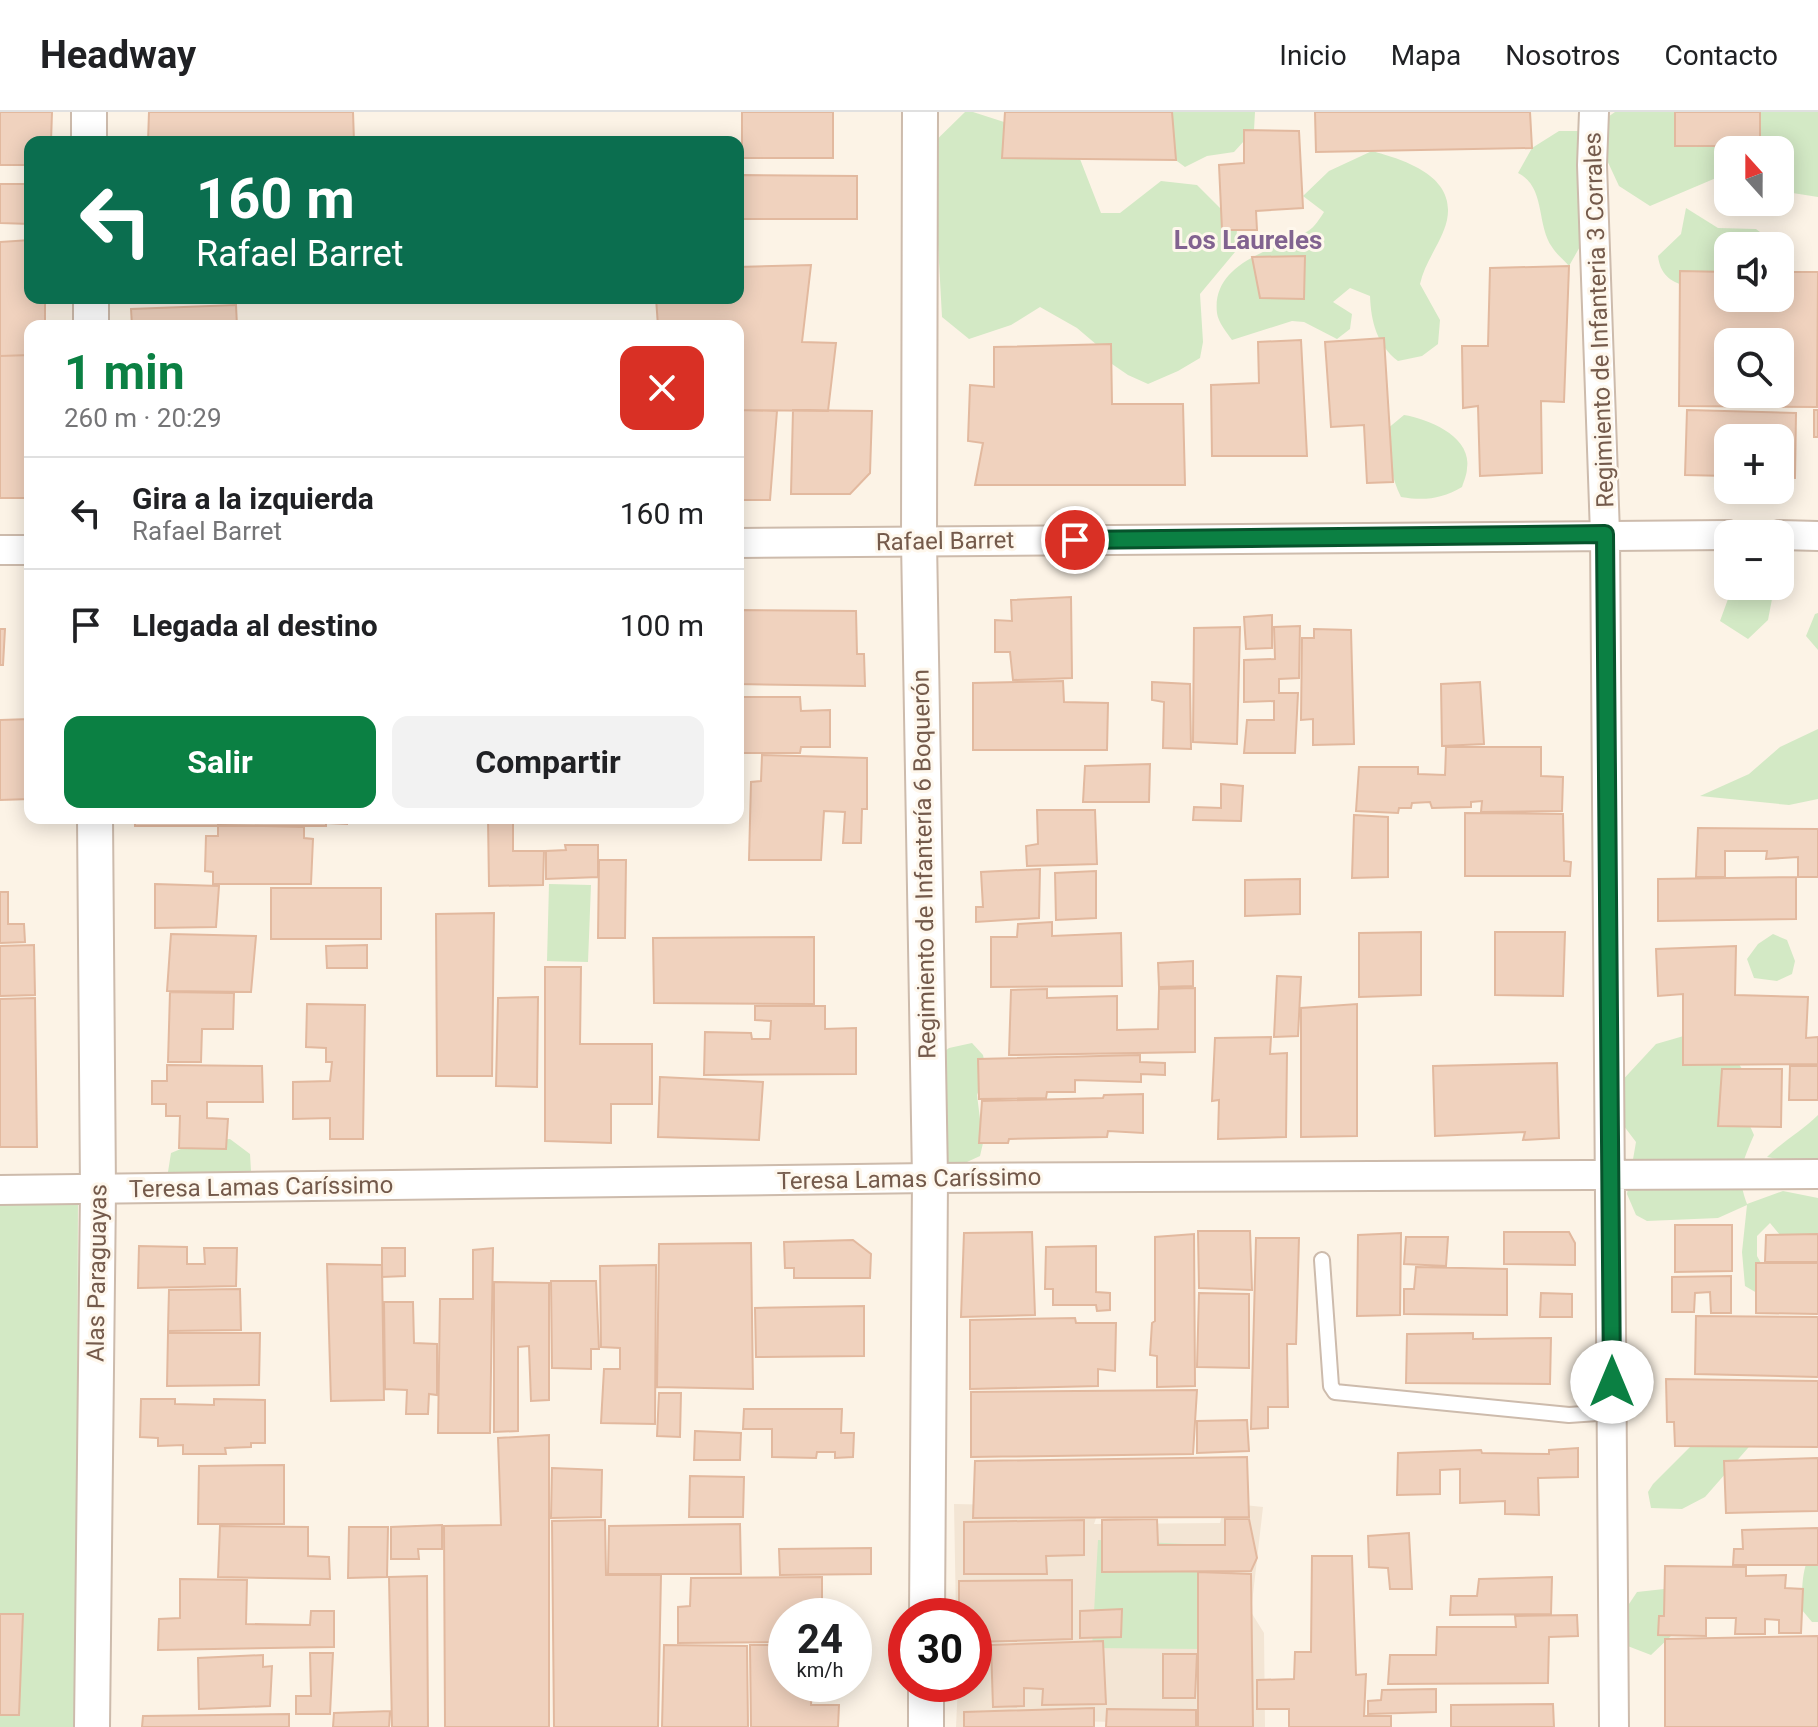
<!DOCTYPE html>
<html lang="es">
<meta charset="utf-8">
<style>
body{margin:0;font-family:Roboto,sans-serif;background:#f2f2f2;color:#202124;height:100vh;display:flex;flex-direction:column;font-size:30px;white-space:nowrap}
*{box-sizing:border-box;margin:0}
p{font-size:26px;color:#757577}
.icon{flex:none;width:44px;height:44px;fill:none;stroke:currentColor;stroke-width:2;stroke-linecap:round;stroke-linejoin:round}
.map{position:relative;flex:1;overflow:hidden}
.sheet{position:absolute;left:24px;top:208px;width:720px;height:504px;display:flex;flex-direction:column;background:#fff;border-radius:16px;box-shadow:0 4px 20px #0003}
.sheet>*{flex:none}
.banner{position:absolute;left:24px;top:24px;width:720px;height:168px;border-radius:16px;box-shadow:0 4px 20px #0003;background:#0b6e4f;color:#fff;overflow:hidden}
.needle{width:52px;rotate:339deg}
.buttons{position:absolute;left:1714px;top:24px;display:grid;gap:16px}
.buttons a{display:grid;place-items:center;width:80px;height:80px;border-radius:16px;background:#fff;box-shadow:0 4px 20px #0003;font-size:40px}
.speed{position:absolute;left:768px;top:1486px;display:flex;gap:16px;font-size:40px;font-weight:700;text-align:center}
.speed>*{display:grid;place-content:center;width:104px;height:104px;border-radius:50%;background:#fff;box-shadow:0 4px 20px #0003;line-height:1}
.speed small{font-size:20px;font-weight:400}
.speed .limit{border:12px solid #d22;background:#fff;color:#111}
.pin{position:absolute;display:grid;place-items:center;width:68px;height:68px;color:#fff;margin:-34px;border:4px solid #fff;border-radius:50%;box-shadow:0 2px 8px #0007}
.me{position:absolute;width:88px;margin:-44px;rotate:0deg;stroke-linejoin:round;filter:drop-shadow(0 0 6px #0008)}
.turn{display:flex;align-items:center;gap:28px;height:168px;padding:0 40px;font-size:36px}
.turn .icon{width:104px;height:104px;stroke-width:2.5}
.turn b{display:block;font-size:56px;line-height:68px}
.round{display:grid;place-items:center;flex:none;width:84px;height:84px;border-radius:16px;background:#f2f2f2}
.overview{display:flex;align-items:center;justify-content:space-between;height:136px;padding:0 40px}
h1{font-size:48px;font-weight:700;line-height:60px;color:#0b8043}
.primary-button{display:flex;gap:16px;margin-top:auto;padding:16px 40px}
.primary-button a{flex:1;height:92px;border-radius:16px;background:#0b8043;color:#fff;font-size:32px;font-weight:700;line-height:92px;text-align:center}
.primary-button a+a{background:#f2f2f2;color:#202124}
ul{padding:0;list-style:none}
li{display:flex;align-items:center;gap:24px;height:112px;padding:0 40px;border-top:2px solid #e0e0e0}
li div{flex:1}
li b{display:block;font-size:30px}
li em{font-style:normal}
header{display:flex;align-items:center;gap:48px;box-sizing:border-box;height:112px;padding:0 40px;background:#fff;border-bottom:2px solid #e0e0e0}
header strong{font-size:38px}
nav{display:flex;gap:44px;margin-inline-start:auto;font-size:28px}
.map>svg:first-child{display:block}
.residential{fill:#f3e5d4}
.green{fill:#d3e9c5}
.building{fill:#f0d2be;stroke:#e2b99f;stroke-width:2;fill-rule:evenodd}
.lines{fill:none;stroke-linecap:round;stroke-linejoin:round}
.service-casing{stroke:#cdbbac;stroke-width:18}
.minor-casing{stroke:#cdbbac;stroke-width:32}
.tertiary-casing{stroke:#cdbbac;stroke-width:38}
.service{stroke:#fff;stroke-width:14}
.minor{stroke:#fff;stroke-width:28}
.tertiary{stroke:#fff;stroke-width:34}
.route-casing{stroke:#07532c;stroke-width:20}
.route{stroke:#0b8043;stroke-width:14}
.labels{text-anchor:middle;stroke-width:6;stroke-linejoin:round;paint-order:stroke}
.street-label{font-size:24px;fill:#745a4b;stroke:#fef7ec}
.neighbourhood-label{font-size:26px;font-weight:bold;fill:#816390;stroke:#fef7ec}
</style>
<header>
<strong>Headway</strong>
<nav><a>Inicio</a><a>Mapa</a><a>Nosotros</a><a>Contacto</a></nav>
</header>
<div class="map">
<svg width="1818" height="1615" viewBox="0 0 1818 1615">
<rect width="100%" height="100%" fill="#fcf3e6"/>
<!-- residential -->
<path class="residential" d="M1225 1391 1263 1395 1251 1500 1264 1521 1265 1615H1159L1158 1611 1072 1609V1615H956L958 1572H974V1504H956L954 1392 1100 1395 1094 1412 1220 1411Z"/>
<!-- green -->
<path class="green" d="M965 0H973L1044 23 1080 47 1101 101H1120L1161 69 1197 73 1221 97 1237 118 1235 140 1200 182 1203 230 1200 246 1178 259 1148 272 1128 263 1112 252 1097 233 1077 216 1040 195 1011 213 969 227 942 205 938 132 919 45Z
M1156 0H1255L1254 18 1234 40 1207 44 1185 55 1162 38Z
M1615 0H1818V85L1780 79V38H1728V66H1716L1650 94 1619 74 1592 16Z
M1559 19H1580L1586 124 1569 154C1564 148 1556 142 1552 135 1536 112 1546 75 1518 61L1532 36Z
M1372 39C1405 48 1456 64 1447 108 1442 130 1425 149 1420 172L1440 208 1438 232 1422 244 1398 249C1377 233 1371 210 1370 184L1350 176 1333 190 1352 202 1350 217 1337 227 1304 210 1292 209 1232 228C1227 221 1218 210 1217 201 1211 150 1275 138 1308 119 1315 115 1320 106 1324 100L1303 84 1329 59Z
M1686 96 1718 116 1756 117 1778 134H1728V176C1700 175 1662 180 1658 144L1681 122Z
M1404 303C1429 307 1472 325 1467 356 1467 362 1464 369 1462 375 1441 387 1425 389 1401 385 1391 365 1389 343 1381 322Z
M1746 480 1772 487 1768 508 1748 527 1720 509 1728 487Z
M1818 501V538L1806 524 1815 502Z
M1818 617V687L1789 693 1700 684 1749 662 1780 635Z
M549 772 591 773 588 850 547 849Z
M1773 822 1787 828 1795 849 1792 862 1777 869 1754 866 1747 847 1758 832Z
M1694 921 1726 930 1742 957 1745 1003 1754 1023C1742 1051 1736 1063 1747 1092L1783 1079 1818 1086V1138L1789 1134 1770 1111 1757 1124V1144L1772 1171 1757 1181 1745 1174 1742 1140 1747 1093 1718 1106 1647 1109 1636 1103 1627 1082 1636 1030 1608 993 1618 973 1656 932Z
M972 931 983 943 986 958 977 983 983 1031 980 1044 943 1061 927 952 949 936Z
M1818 1003V1055L1767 1045C1783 1029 1802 1019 1818 1003Z
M230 1027 250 1042 251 1059 239 1072 176 1077 168 1060 171 1041 200 1029Z
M78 1086 76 1615H0V1088Z
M1776 1304 1705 1385 1682 1397 1651 1396 1648 1380 1653 1372 1691 1334 1708 1310Z
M1098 1428 1209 1433 1202 1537 1092 1536Z
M1818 1431V1510H1812L1802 1498C1802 1474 1801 1450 1818 1431Z
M1664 1477 1673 1494 1672 1523 1651 1543 1625 1533 1623 1501 1637 1480Z"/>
<!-- building -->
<path class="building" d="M0 0H52L51 30H30V53H0Z
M149 0H353L354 30H148Z
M742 0H833V46H742Z
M1005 0H1172L1176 48 1002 46Z
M1315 0H1530L1532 36 1316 40Z
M1675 0H1760V34H1675Z
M1244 18 1299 19 1303 96 1256 99 1257 118H1222L1219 53 1244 51Z
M743 63 857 64V107H743Z
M0 72H30V112L0 111Z
M30 128V186H45V214H30V243L0 244V130Z
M1305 144 1304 187 1260 186 1252 145Z
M811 153 802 230 836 231 828 299 738 298V214H658L656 186H738V155Z
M1569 154 1564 290 1541 289 1542 361 1480 364 1478 294 1463 296 1462 234H1488L1490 156Z
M1680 159 1728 160V186H1780V160H1818L1817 295 1679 294ZM1728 230H1780V282H1728Z
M236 193 237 214H132L131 197Z
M1384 226 1393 370 1367 371 1364 313 1331 315 1325 230Z
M1301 228 1307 344H1212L1211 273 1259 271 1258 230Z
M1111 232 1112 292H1183L1185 373H975L983 331 968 329 970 273 994 275V235Z
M30 243V381L25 386H0V244Z
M738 298 777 299 770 388H738Z
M793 298 872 299 870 361 850 382H791Z
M1687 298 1796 301 1795 366 1780 365V326H1728V364L1685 363Z
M1814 298H1818V325H1814Z
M1071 485 1072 566 1013 568 1010 540H995V508L1012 509 1011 488Z
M738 498 856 499 857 542H864L865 574 738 572Z
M1272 503V536L1246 537 1244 505Z
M1300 514 1299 566 1279 567V581H1298L1295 641H1244L1247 608H1274V589L1244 590V548L1275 547 1274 515Z
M1240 515 1237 632 1193 630 1194 516Z
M0 517H5L3 553H0Z
M1314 517 1351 518 1354 632 1313 633V607L1301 608 1302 526H1314Z
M1063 569 1064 590 1108 591 1107 638H973V571Z
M1152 570 1190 572 1191 637 1163 636 1164 590 1152 588Z
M1480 570 1484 632 1442 634 1441 572Z
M742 585H800L801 599 830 598V635H801L800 641H740Z
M30 607V687L0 688V608Z
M1446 635H1541V664L1563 665 1562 699 1481 700 1482 689 1471 690V695L1432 696 1430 690 1412 691 1411 696H1399L1398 701 1356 699 1359 655H1418V662L1445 663Z
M762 643 867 646V697H862L861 731H843L845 700 824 699 821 748H749L751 670 761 669Z
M1150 652 1149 690H1083L1085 654Z
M1221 672 1243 674 1241 709 1193 708 1194 695 1221 696Z
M1037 698H1095L1097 752 1027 754 1026 734 1038 732Z
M1465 701 1563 702 1564 749 1571 750 1570 764H1465Z
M1354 703 1388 705V765L1352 766Z
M135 706H326V714H135Z
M329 706H347V712L329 711Z
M488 706H513V739H544L543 773 489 774Z
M599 706H685V711L599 710Z
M218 713 304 715V726L313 727 311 772H213V760L205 759 206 724H218Z
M1698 716 1818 717V765H1798V745L1766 747 1767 739H1725V765H1696Z
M565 733H598V765L546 767V739L566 738Z
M599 748H626L625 826H598Z
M1040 757 1039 806 976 810V795H983L981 760Z
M1096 759V806L1056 808 1055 761Z
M1796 765V807L1658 809V767Z
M1300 767V802L1245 804V768Z
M155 772 219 774 216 815 155 816Z
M271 776H381V827H271Z
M0 780H8V812H24L25 830 0 831Z
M494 801 492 964H437L436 802Z
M1052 810V824L1121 821 1122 874 991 875V825H1017L1018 812Z
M1421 820V883L1359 885V821Z
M1495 820H1565L1563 884 1495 883Z
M171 822 256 824 251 880 167 879Z
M814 825V892L654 891 653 826Z
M34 833 35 883 0 884V834Z
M367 833V856H327L326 834Z
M1736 834 1735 883 1808 885 1806 926 1818 925V952L1683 953V882L1658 884 1656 837Z
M1193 849V874L1159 875 1158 851Z
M545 855H581L580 932H652V992H611V1031L545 1029Z
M1277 864 1301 865 1298 924 1274 925Z
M1195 876V940L1009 943 1011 878 1047 877V886L1117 884V918L1158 917 1159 877Z
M170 880 234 881 233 917H202L201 950H168Z
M538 885 537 975 496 974 498 886Z
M35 886 37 1035H0V887Z
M307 892 365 893 363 1027H330V1006L293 1007V970L330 969 332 950H326V936L306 935Z
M1357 892V1024L1301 1025V896Z
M755 894H825V917L856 916V962L704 963 705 920 751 921 752 927H770L771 909 755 908Z
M1271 925 1270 942 1287 941 1286 1025 1218 1027 1219 988 1212 989 1215 926Z
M1140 943V950L1165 951V963L1141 962V970L1075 968V980H1047L1046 986 979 987 978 947Z
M1557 951 1559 1026 1523 1028 1525 1020 1435 1024 1433 954Z
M167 953 262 954 263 990H207V1006L228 1007 226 1037 179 1036 180 1004H166V992H152V969H167Z
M1790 954H1818V988H1789Z
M1722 957H1782L1781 1015 1718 1014Z
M660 965 763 970 759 1028 658 1025Z
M1143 982V1021L1108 1019 1107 1025 1009 1027 1008 1031H979L982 989 1103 986 1104 983Z
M1675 1113H1732V1159L1675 1160Z
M1198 1119H1250L1252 1178 1199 1176Z
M1032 1120 1035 1203 961 1205 964 1121Z
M1504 1120H1569L1575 1131V1153L1504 1152Z
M1401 1121 1400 1203 1357 1204 1358 1123Z
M1194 1122 1195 1274 1157 1275V1244L1150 1243 1152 1211 1155 1209V1125Z
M1818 1122V1150H1765L1766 1123Z
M1406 1125H1448L1446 1154 1404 1152Z
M1256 1126H1299L1296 1232H1287L1288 1295H1268V1316L1251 1317Z
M853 1128 871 1142 870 1166H794V1156H785L784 1130Z
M751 1131 753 1277 657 1275 659 1132Z
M139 1134 187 1135V1152H205L204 1136H237L236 1174 138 1176Z
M1096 1134V1180L1110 1181V1198L1097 1199 1096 1193H1053V1177H1045L1046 1135Z
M382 1136H405V1164L382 1165Z
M493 1136 490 1321H438L440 1187H473V1138Z
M1756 1151H1818V1202L1756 1201Z
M327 1152 382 1153 384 1288 331 1289Z
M656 1153 655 1312 601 1311 604 1257H620V1236L601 1235 600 1154Z
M1416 1155 1507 1157V1203L1404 1202V1177H1414Z
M1731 1164V1201H1711L1710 1180 1695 1181 1694 1200H1672V1165Z
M551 1169H596L599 1237H591V1257L552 1256Z
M494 1170 549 1171V1288L531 1289 529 1234 518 1235V1319L494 1320Z
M240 1177 241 1218 168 1219 169 1178Z
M1199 1181 1249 1182V1256L1197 1255Z
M1541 1181 1572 1182V1205H1540Z
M384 1190H413L414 1231 437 1232V1283L429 1282 428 1302H406L407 1278 385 1277Z
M864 1194V1244L756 1245 755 1196Z
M1696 1204 1818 1205V1265L1695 1262Z
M1075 1206 1076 1211H1116L1115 1259 1098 1257V1274L970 1277V1208Z
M168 1221H260L259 1273 167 1274Z
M1473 1221V1227L1551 1226 1550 1272 1406 1271 1407 1222Z
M1666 1267 1818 1269V1335L1675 1334 1674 1310H1667Z
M1197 1278 1193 1342 971 1345V1280Z
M659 1281H681L680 1325 657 1324Z
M141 1287H175V1292L214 1293V1287L265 1288V1331H251V1335L225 1336 226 1342H183V1333L158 1334V1326L140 1325Z
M744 1297H842L841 1321H854L853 1345 835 1346V1340H817L816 1346 772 1345V1317H743Z
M1247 1308 1249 1339 1197 1341V1309Z
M695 1319 741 1321 740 1348H694Z
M549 1323V1615H445L444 1414 501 1413 498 1326Z
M1578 1336V1365L1538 1366 1539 1403 1505 1402V1389L1460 1391V1357L1440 1358V1382L1397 1383 1398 1341 1481 1338 1482 1341 1549 1342V1338Z
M1247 1345 1249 1405 973 1406 975 1349Z
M1818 1346V1399L1726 1401 1724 1349Z
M284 1353V1412H198L199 1354Z
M552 1356 602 1358 601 1405 551 1406Z
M690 1364 744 1365 743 1405H689Z
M1157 1407 1158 1433H1225V1407H1249L1257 1446 1251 1459 1102 1460V1408Z
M605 1408 606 1463H661L658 1615H554L552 1409Z
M1084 1408V1443L1046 1444 1047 1462H964V1410Z
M740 1412 741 1462H608L609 1414Z
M442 1413V1437H418L419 1447H391V1415Z
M220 1414 308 1415V1444L329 1445 330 1467 218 1465Z
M349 1415H388L387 1465 348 1466Z
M1818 1416V1453H1733L1734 1437H1743L1742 1418Z
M1409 1421 1412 1477H1390L1388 1456 1369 1455 1368 1424Z
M871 1436V1462L780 1463 779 1437Z
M1312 1444H1352L1356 1563 1366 1562 1364 1604H1391V1615H1289V1597H1257V1568L1294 1567 1295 1540H1311Z
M1665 1454 1746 1455V1464L1786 1463 1785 1476 1803 1477 1801 1521H1779V1508L1765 1507V1522H1735L1736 1506H1706V1524L1658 1523 1659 1504H1664Z
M1198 1460 1251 1462 1253 1615H1198Z
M427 1464 428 1615H392L389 1465Z
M822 1465V1504H786V1530L678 1531V1495L690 1494 691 1466Z
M1552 1465 1551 1502 1450 1503 1451 1484H1477L1479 1467Z
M180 1467 247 1468 246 1512 310 1513 311 1499H334V1535L158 1538 159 1507 180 1506Z
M1072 1468V1527L974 1530V1504H959V1469Z
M1122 1497 1121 1525 1080 1526V1499Z
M0 1502H23L19 1603H0Z
M1577 1503 1578 1524 1549 1525 1548 1571 1388 1572 1390 1543H1436L1437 1515H1516L1515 1504Z
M1818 1524V1615H1665V1527Z
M1103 1529 1106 1592 1042 1593 1043 1577 1024 1576V1594L993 1595 991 1533Z
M854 1531H860V1554L854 1555Z
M664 1533 747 1534 748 1615H662Z
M750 1533H786V1572H812L811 1593H839L838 1615H751Z
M310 1541H333L330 1602H296V1584H311Z
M1163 1542H1197L1195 1586H1163Z
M263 1543V1555L272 1554 270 1594 199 1597 198 1546Z
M1436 1577V1600L1368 1602V1589L1381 1588 1382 1578Z
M1553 1592 1554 1615H1451V1593Z
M1094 1596V1615H964V1600Z
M1107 1597 1196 1598V1615H1106Z
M390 1599 389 1615H333L334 1601Z
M289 1602V1615H142L143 1604Z"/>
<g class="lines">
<defs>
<path id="service" d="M1322 1148 1331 1274 1335 1280 1569 1303 1612 1300"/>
<path id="minor" d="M1594 0 1592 53 1605 422 1614 1615
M1780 423 1818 424
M738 431 1728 423
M0 438H30
M0 1078 930 1066 1818 1062"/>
<path id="tertiary" d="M89 0V30
M920 0 919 429 930 1066 927 1504
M91 186V214
M92 1615 98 1078 95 706
M926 1615V1572"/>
</defs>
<!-- service casing -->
<use href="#service" class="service-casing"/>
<!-- minor casing -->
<use href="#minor" class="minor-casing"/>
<!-- tertiary casing -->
<use href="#tertiary" class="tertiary-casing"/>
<!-- service -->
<use href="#service" class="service"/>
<!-- minor -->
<use href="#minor" class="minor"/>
<!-- tertiary -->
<use href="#tertiary" class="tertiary"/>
</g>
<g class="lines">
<defs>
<path id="route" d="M1075 428 1605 422 1612 1270"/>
</defs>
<!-- route casing -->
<use href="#route" class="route-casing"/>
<!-- route -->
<use href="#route" class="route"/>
</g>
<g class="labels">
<!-- street labels -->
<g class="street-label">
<text transform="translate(1599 208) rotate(-92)" y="8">Regimiento de Infanteria 3 Corrales</text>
<text transform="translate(945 429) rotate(-1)" y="8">Rafael Barret</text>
<text transform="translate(924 752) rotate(-91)" y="8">Regimiento de Infantería 6 Boquerón</text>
<text transform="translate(909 1067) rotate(-1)" y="8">Teresa Lamas Caríssimo</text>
<text transform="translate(261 1075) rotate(-1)" y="8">Teresa Lamas Caríssimo</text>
<text transform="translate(97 1161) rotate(-89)" y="8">Alas Paraguayas</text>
</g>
<!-- neighbourhood labels -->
<g class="neighbourhood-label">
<text x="1248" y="137">Los Laureles</text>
</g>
</g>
</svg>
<div class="buttons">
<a><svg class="needle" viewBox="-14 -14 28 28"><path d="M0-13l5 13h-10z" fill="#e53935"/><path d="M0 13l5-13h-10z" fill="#757577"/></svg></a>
<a><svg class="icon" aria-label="sound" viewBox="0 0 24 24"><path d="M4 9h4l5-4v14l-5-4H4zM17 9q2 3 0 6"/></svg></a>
<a><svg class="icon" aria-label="search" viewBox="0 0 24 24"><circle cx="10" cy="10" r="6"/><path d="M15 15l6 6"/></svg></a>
<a>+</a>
<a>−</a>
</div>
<div class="speed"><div>24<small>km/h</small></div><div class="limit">30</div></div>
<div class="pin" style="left:1075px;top:428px;background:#d93025"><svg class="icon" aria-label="arrive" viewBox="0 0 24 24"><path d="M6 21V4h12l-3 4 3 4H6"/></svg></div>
<svg class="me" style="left:1612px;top:1270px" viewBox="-20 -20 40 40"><circle r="19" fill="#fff"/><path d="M0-13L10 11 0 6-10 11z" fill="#0b8043"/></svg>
<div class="banner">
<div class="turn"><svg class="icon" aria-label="left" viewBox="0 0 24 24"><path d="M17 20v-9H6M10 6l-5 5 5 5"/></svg><div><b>160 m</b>Rafael Barret</div></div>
</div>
<section class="sheet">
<div class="overview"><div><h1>1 min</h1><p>260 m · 20:29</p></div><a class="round" style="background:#d93025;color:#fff"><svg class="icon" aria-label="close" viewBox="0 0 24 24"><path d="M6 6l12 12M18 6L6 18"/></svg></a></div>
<ul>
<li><svg class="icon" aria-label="left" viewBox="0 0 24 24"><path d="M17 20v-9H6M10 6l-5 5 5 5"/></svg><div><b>Gira a la izquierda</b><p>Rafael Barret</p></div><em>160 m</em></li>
<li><svg class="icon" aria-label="arrive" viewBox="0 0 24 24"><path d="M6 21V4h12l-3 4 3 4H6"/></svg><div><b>Llegada al destino</b></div><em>100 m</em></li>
</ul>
<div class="primary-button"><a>Salir</a><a>Compartir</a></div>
</section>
</div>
